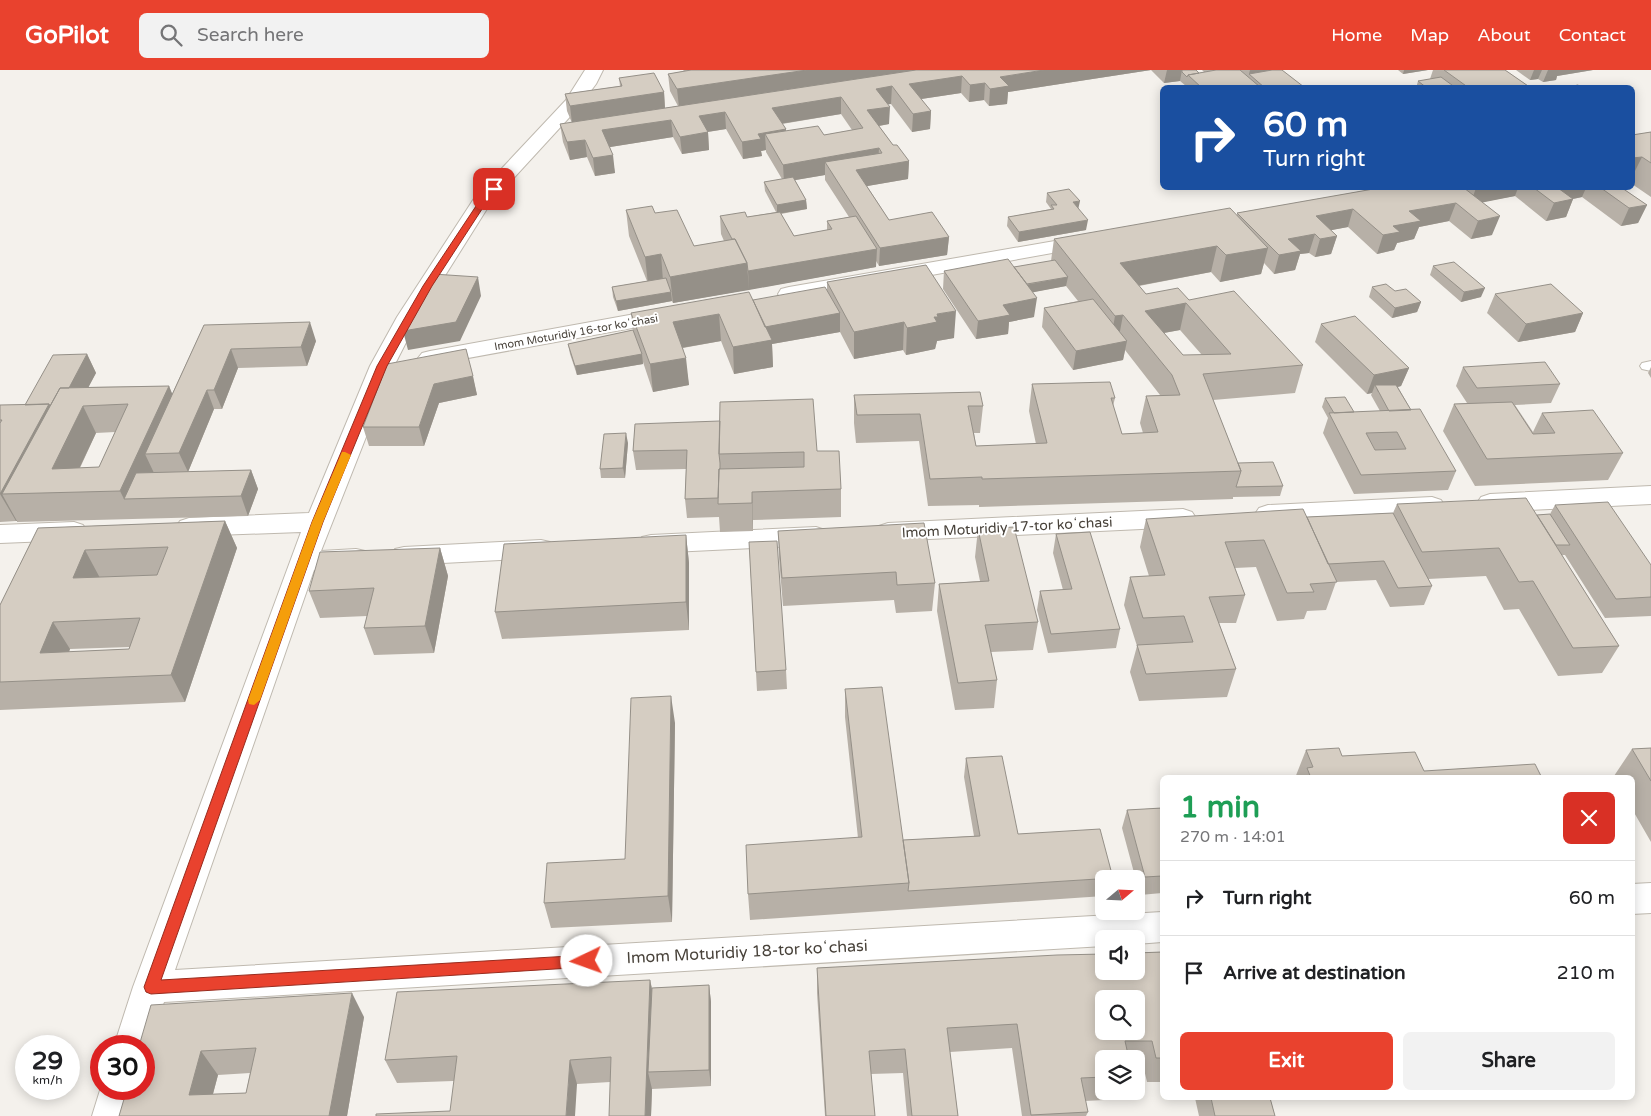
<!DOCTYPE html>
<meta charset="utf-8">
<style>
body{margin:0;font-family:"Varela Round",sans-serif;background:#f2f2f2;color:#202124;height:100vh;display:flex;flex-direction:column;font-size:19px;white-space:nowrap}
*{box-sizing:border-box;margin:0}
p{font-size:16px;color:#757577}
.icon{flex:none;width:28px;height:28px;fill:none;stroke:currentColor;stroke-width:2;stroke-linecap:round;stroke-linejoin:round}
.map{position:relative;flex:1;overflow:hidden}
.details{position:absolute;left:1160px;top:705px;width:475px;height:325px;display:flex;flex-direction:column;background:#fff;border-radius:8px;box-shadow:0 2px 12px #0003}
.details>*{flex:none}
.hud{position:absolute;left:1160px;top:15px;width:475px;height:105px;border-radius:8px;box-shadow:0 2px 12px #0003;background:#1a4fa0;color:#fff;overflow:hidden}
.needle{width:32px;rotate:71deg}
.fabs{position:absolute;left:1095px;top:800px;display:grid;gap:10px}
.fabs a{display:grid;place-items:center;width:50px;height:50px;border-radius:8px;background:#fff;box-shadow:0 2px 12px #0003;font-size:25px}
.speed{position:absolute;left:15px;top:965px;display:flex;gap:10px;font-size:25px;font-weight:700;text-align:center}
.speed>*{display:grid;place-content:center;width:65px;height:65px;border-radius:50%;background:#fff;box-shadow:0 2px 12px #0003;line-height:1}
.speed small{font-size:12px;font-weight:400}
.speed .limit{border:8px solid #d22;background:#fff;color:#111}
.pin{position:absolute;display:grid;place-items:center;width:42px;height:42px;color:#fff;margin:-21px;border-radius:10px;box-shadow:0 2px 8px #0006}
.me{position:absolute;width:55px;margin:-28px;rotate:267deg;stroke-linejoin:round;filter:drop-shadow(0 0 4px #0008)}
.turn{display:flex;align-items:center;gap:18px;height:105px;padding:0 20px;font-size:22px}
.turn .icon{width:65px;height:65px;stroke-width:2.5}
.turn b{display:block;font-size:35px;line-height:42px}
.round{display:grid;place-items:center;flex:none;width:52px;height:52px;border-radius:8px;background:#f2f2f2}
.head{display:flex;align-items:center;justify-content:space-between;height:85px;padding:0 20px}
h1{font-size:30px;font-weight:700;line-height:38px;color:#1e9e55}
.button{display:flex;gap:10px;margin-top:auto;padding:10px 20px}
.button a{flex:1;height:58px;border-radius:8px;background:#e9422e;color:#fff;font-size:20px;font-weight:700;line-height:58px;text-align:center}
.button a+a{background:#f2f2f2;color:#202124}
ul{padding:0;list-style:none}
li{display:flex;align-items:center;gap:15px;height:75px;padding:0 20px;border-top:1px solid #e0e0e0}
li div{flex:1}
li b{display:block;font-size:19px}
li em{font-style:normal}
header{display:flex;align-items:center;gap:30px;box-sizing:border-box;height:70px;padding:0 25px;background:#e9422e;color:#fff}
header strong{font-size:24px}
nav{display:flex;gap:28px;margin-inline-start:auto;font-size:18px}
.search{width:350px;height:45px;background:#f2f2f2;display:flex;align-items:center;gap:12px;box-sizing:border-box;padding:0 18px;border-radius:8px;color:#757577;font-size:19px}
.map>svg:first-child{display:block}
.lines{fill:none;stroke-linecap:round;stroke-linejoin:round}
.service-casing{stroke:#bfb9af;stroke-width:2}
.minor-casing{stroke:#bfb9af;stroke-width:2}
.service{fill:#fff;fill-rule:evenodd}
.minor{fill:#fff;fill-rule:evenodd}
.wall{fill:#b7b0a7;fill-rule:evenodd}
.shaded-wall{fill:#959088}
.building{fill:#d5cdc2;stroke:#959088;fill-rule:evenodd}
.route{fill:#e9422e;stroke:#972b1e}
.slow{fill:#f59e0b}
.labels{text-anchor:middle;stroke-width:4;stroke-linejoin:round;paint-order:stroke}
.far-street-label{font-size:11px;fill:#48423a;stroke:#fff}
.street-label{font-size:14px;fill:#48423a;stroke:#fff}
.near-street-label{font-size:16px;fill:#48423a;stroke:#fff}
</style>
<header>
<strong>GoPilot</strong>
<div class="search"><svg class="icon" aria-label="search" viewBox="0 0 24 24"><circle cx="10" cy="10" r="6"/><path d="M15 15l6 6"/></svg>Search here</div>
<nav><a>Home</a><a>Map</a><a>About</a><a>Contact</a></nav>
</header>
<div class="map">
<svg width="1651" height="1046" viewBox="0 0 1651 1046">
<rect width="100%" height="100%" fill="#f4f1ec"/>
<g class="lines">
<defs>
<path id="service" d="M1651 291V301L1642 299 1640 296 1642 293Z"/>
<path id="minor" d="M585 0H603L596 14 578 38 490 134 419 247 394 296 321 481 356 479 365 481 369 488 365 495 356 497 314 500 175 900 1162 842V872L1136 874V869H1104V876L164 932 145 988 144 976H114L133 917 301 462 189 466 180 463 176 457 180 451 189 448 309 443 370 296 397 247 475 127 566 30Z
M1089 165 1096 167 1099 171 1096 175 789 231 781 229 778 224 781 219 789 217Z
M668 238 676 240 679 245 676 250 430 295 422 293 418 288 422 283 430 281Z
M1651 416V434L1490 442 1481 439 1477 433 1481 427 1490 424Z
M1432 427 1441 430 1445 436 1441 442 1432 445 1268 453 1259 450 1255 444 1259 438 1268 435Z
M1183 439 1192 442 1196 448 1192 454 1183 457 888 471 879 468 875 462 879 456 888 453Z
M74 452 83 455 87 461 83 467 74 470 0 473V455Z
M816 457 825 460 829 466 825 472 816 475 651 483 642 481 638 474 642 467 651 465Z
M541 470 550 472 554 479 550 486 541 488 404 495 395 493 391 486 395 479 404 477Z
M1651 813V843L1632 844V814Z
M101 1017 137 1019 130 1046H92Z"/>
</defs>
<!-- service casing -->
<use href="#service" class="service-casing"/>
<!-- minor casing -->
<use href="#minor" class="minor-casing"/>
<!-- service -->
<use href="#service" class="service"/>
<!-- minor -->
<use href="#minor" class="minor"/>
</g>
<!-- wall -->
<path class="wall" d="M683 0H1196L1199 3 1204 2 1202 0H1282L1304 18H1185L1186 16 1180 11 1164 13 1151 0 1008 22 1007 34 989 36 984 30 969 32 961 23 921 29 931 41 930 59 912 62 891 34H888L889 54 879 56 893 75 909 91 908 109 867 116 889 150 949 167 947 185 879 196 876 191V197L673 233 672 231 618 241 613 227 612 217 647 211 629 166 626 140 655 143 694 176 724 171 721 164 720 146 747 147 776 142 765 121 764 112 782 109 766 82V80L761 81 762 86 743 89 726 59 708 62 709 80 682 84 673 67 610 77 615 103 595 106 587 87 570 90 563 72 560 54 572 53 567 41 565 24 620 16 619 8 664 22 665 38 678 36 670 21 668 4 684 1ZM841 44 852 60 824 65 786 61V59L782 54ZM825 105V110L849 147 827 151V160L794 166 781 144 807 139 806 130 795 110Z
M1398 0H1428L1403 4Z
M1433 0H1505L1531 18H1416L1418 11 1430 9Z
M1516 0H1593L1557 6 1556 10 1543 12 1538 9 1530 10Z
M1651 62V127L1632 114V65Z
M1379 118H1622L1647 135 1638 153 1621 156 1582 127 1573 129 1566 147 1546 151 1515 126 1482 132 1492 165 1471 169 1449 151 1419 157 1414 169 1397 173 1394 180 1377 184 1348 157 1331 160 1337 166 1331 184 1315 187 1309 183 1300 184 1295 200 1274 204 1264 193 1261 204 1220 212 1211 202 1139 216 1146 224 1189 230 1303 295 1295 323 1213 330 1238 393 1283 416 1280 426 1233 427V429L979 437V435L928 436 919 371 856 373 854 353V325L983 336 980 363H974L976 376 1036 374 1029 341 1032 314 1115 328 1113 336 1122 364 1143 363 1140 353 1146 326 1160 325 1125 280 1123 290 1073 300 1042 257 1044 238 1078 231 1066 216 1033 222 1034 247 1009 252 1008 264 976 269 943 219 944 201 1014 197 1051 191 1054 169 1237 145V143ZM1180 260 1202 285H1183L1164 263Z
M1047 123 1079 139 1086 160 1018 172 1007 156 1008 147 1051 139 1046 132Z
M1433 196 1481 227 1461 232 1430 205Z
M827 212 954 268 937 271 935 279 906 285 903 280 854 289 840 262 772 274 773 297 734 304 721 271 683 278 689 315 653 322 643 292V294L577 305 570 284 568 274 633 260 631 243 753 230 827 221Z
M1372 217 1395 221 1421 232 1417 242 1392 248 1369 227Z
M1495 224 1583 243 1575 262 1518 272 1487 243Z
M1321 254 1409 298 1401 316 1398 317 1411 340 1456 401 1448 420 1354 424 1323 363 1328 348 1322 337 1325 328 1354 342 1380 341 1371 325 1372 323 1367 324 1315 272Z
M204 255 316 271 307 296 238 298 222 339H214L188 402 251 400 258 419 248 446 17 452V451H16L0 452V335H24L87 284 96 303 88 317 169 316 172 324ZM115 362 99 397 80 398 96 363Z
M466 279 477 325 439 333 424 376H369L363 357Z
M1463 297 1560 314 1551 333 1515 335 1533 362 1542 343 1623 383 1608 410 1475 416 1443 361 1454 334 1467 333 1456 316Z
M1651 297V308L1648 303Z
M635 354 817 381 841 419V447L753 450V461L720 462 719 447 687 448 685 429 686 399 636 400 633 381Z
M628 373 625 408H601L600 399Z
M1397 434 1537 445 1550 444 1555 435 1651 495V546L1605 548 1565 485H1562L1619 576 1602 603 1558 606 1519 539 1504 540 1486 506 1428 509 1432 516 1424 535 1390 537 1376 510 1336 512 1326 540 1307 541 1304 549 1277 551 1256 497 1235 498 1245 525 1236 553H1219L1236 599 1227 627 1139 631 1130 602 1137 576 1124 535 1130 507 1149 506 1140 477 1146 449 1307 447 1393 443Z
M225 451 237 478 185 632 0 640V535L38 458ZM130 577 129 579 69 582 70 579Z
M978 459 1038 552 1033 580 991 582 997 610 994 638 955 640 937 541 939 514 980 511 975 487Z
M778 461 935 513 932 541 896 543 894 530 783 536 779 488Z
M1056 464 1120 559 1116 578 1048 583 1037 540 1040 521 1063 520 1053 483Z
M686 465 689 493V560L502 569 495 542Z
M749 472 786 600 787 619 757 621Z
M440 478 448 506 434 583 374 585 364 558 367 546 320 548 309 521Z
M845 619 903 770 974 766 964 707 966 688 1018 764 1113 808 1112 809H1104V826L750 850 748 824 858 768 845 647Z
M675 653 672 852 551 858 544 833 625 789Z
M1651 678V772L1632 739V708H1615L1614 706 1632 679Z
M1306 680 1424 701 1542 708H1295Z
M1162 738V823L1140 825 1122 758 1127 740Z
M1162 882V1012H1147L1143 995H1136V989H1104V1021H1127L1124 1029 1085 1031 1088 1042 1086 1046H1022L1012 978 950 982 958 1046H907L903 1003 871 1004 875 1046H825L817 923V898Z
M650 910 652 918 709 915 711 932V1016L652 1019 651 1046 610 1012 577 1014 453 1011 397 1013 385 990Z
M364 947 347 1046H119L144 976ZM250 1003 246 1023 213 1024 218 1005Z
M1195 1028H1270L1275 1046H1199Z"/>
<!-- shaded-wall -->
<path class="shaded-wall" d="M807 0H920L679 37 677 19Z
M1044 0H1151L1008 22 1007 34 989 36 990 19 1000 7Z
M1167 0H1182L1180 11 1164 13Z
M1250 0H1280L1249 4Z
M1404 0H1428L1403 4Z
M1534 0H1542L1538 9 1530 10Z
M1548 0H1593L1557 6 1556 10 1543 12Z
M962 6 961 23 908 31 909 14Z
M985 13 984 30 969 32 970 15Z
M892 16 891 34 876 36V19Z
M664 22 665 39 572 53 570 36Z
M841 27V44L773 55 772 38Z
M890 37 889 54 867 58V40Z
M931 41 930 59 912 62 913 44Z
M725 42 726 59 700 63 699 46Z
M671 50 673 67 604 78 602 60Z
M786 59V77L765 64 766 80 761 81 762 86 743 89 742 72 758 64Z
M708 62 709 80 682 84 680 67Z
M585 70 587 87 570 90 567 72Z
M879 78 878 95 825 92V105L784 112 783 95Z
M613 85 615 103 595 106 593 88Z
M1642 87 1632 107V88Z
M909 91 908 109 856 118V100Z
M1318 118H1329L1318 119Z
M1476 118H1518L1515 126 1470 135Z
M1555 118H1586L1582 127 1553 133Z
M1573 129 1566 147 1546 151 1554 133Z
M806 130 807 139 777 144V135Z
M1080 131 1078 140 1073 132Z
M1456 133 1449 151 1419 157 1414 169 1397 173 1394 180 1377 184 1383 165 1409 141Z
M1647 135 1638 153 1621 156 1629 138Z
M1353 139 1348 157 1311 164 1316 146Z
M1500 146 1492 165 1471 169 1478 151Z
M1088 150 1086 160 1018 172 1019 162Z
M1315 164 1309 183 1300 184 1295 200 1274 204 1279 185 1288 169Z
M1337 166 1331 184 1315 187 1320 169Z
M949 167 947 185 879 196 880 178Z
M1217 176 1211 202 1115 220 1120 193Z
M1268 178 1261 204 1220 212 1226 185Z
M877 179 876 197 749 220 748 201Z
M661 184 663 211 648 214 645 187Z
M747 193 749 220 673 233 670 207Z
M478 207 481 226 460 271 408 280 403 261Z
M1068 207 1066 216 1019 225 1020 216Z
M1485 218 1481 227 1461 232 1464 222Z
M671 222 672 231 618 241 616 231Z
M1037 228 1034 247 1009 252 1008 264 976 269 978 251 1003 235Z
M1421 232 1417 242 1392 248 1395 238Z
M1186 233 1180 260 1141 267 1145 241Z
M956 241 954 268 937 271 935 279 906 285 907 258 937 244Z
M840 243V262L772 274 773 297 734 304 733 277 762 257Z
M1583 243 1575 262 1518 272 1526 254Z
M719 244 721 271 675 279 673 252Z
M1123 245 1118 272 1110 274 1115 246Z
M310 252 316 271 307 296 301 277Z
M904 252 903 280 854 289V262Z
M1127 271 1123 290 1073 300 1076 281Z
M231 279 238 298 222 339 214 320Z
M87 284 96 303 66 360 56 341Z
M642 284 643 294 577 305 575 296Z
M686 288 689 315 653 322 650 294Z
M1409 298 1401 316 1378 322 1375 315 1372 323 1367 324 1374 305Z
M473 306 477 325 439 333 424 376 419 357 434 314Z
M169 316 180 343 145 384 154 403 124 429 120 421Z
M207 320 214 339 188 402 179 383Z
M49 334 63 361 2 424 17 451H16L0 424Z
M83 336 96 363 68 422 52 399Z
M626 363 628 373 625 408 623 398Z
M251 400 258 419 248 446 241 426Z
M752 422 753 450V461L752 433Z
M225 451 237 478 185 632 171 605Z
M686 465 689 493V560L686 532Z
M440 478 448 506 434 583 425 556Z
M85 480 100 508H73Z
M53 552 70 579 57 610 40 583Z
M671 626 675 653 672 852 668 826Z
M650 910 655 935 648 1002 652 1019 651 1046H645Z
M709 915 711 932V1016L709 1000Z
M352 923 364 947 347 1046H329Z
M201 981 218 1005 207 1046 189 1025Z
M570 990 577 1014 575 1046H566Z"/>
<!-- building -->
<path class="building" d="M691 0H807L677 19 668 4Z
M916 0H1044L1000 7 1009 16 990 19 985 13 970 15 962 6 909 14 931 41 913 44 892 16 876 19 890 37 867 40 893 75H897L909 91 856 100 889 150 932 142 949 167 880 178 825 92 882 83 879 78 783 95 765 64 818 56 824 65 863 58 841 27 772 38 786 59 758 64 761 69 742 72 725 42 699 46 708 62 680 67 671 50 602 60 613 85 593 88 585 70 567 72 560 54Z
M1182 0H1196L1199 3 1188 5 1187 7 1182 2Z
M1216 0H1240L1260 17 1254 18H1202L1188 5Z
M1272 0H1282L1304 17 1265 18 1249 4Z
M1444 0H1505L1531 18H1469Z
M654 3 664 22 570 36 565 24 622 16 619 8Z
M1441 7 1456 18H1427L1418 11Z
M1578 15 1582 18H1563Z
M1651 62V93L1642 87 1632 88V65Z
M793 107 806 130 777 135 764 112Z
M1379 118H1464L1500 146 1478 151 1456 133 1409 141 1421 151 1393 156 1400 162 1383 165 1353 139 1316 146 1337 166 1320 169 1315 164 1288 169 1301 181 1279 185 1237 143Z
M1534 118H1558L1573 129 1554 133Z
M1601 118H1622L1647 135 1629 138Z
M1069 119 1080 131 1073 132 1088 150 1019 162 1008 147 1054 139 1051 135H1057L1047 123Z
M652 136 655 143 677 140 694 176 735 169 747 193 670 207 661 184 645 187 626 140Z
M1230 138 1268 178 1226 185 1217 176 1120 193 1146 224 1178 218 1189 230 1234 221 1303 295 1203 304 1241 401 982 409V407L930 409 920 344 857 345 854 325 980 322 983 336H968L976 376 1047 373 1032 314 1110 312 1115 328H1111L1122 364 1158 362 1146 326 1180 325 1172 305 1123 245 1115 246 1054 169ZM1186 233 1231 284 1183 285 1145 241Z
M745 142 747 147 780 142 794 166 832 159 827 151 856 146 877 179 748 201 747 193 735 169H732L720 146Z
M1008 189 1037 228 1003 235 1010 245 978 251 944 201Z
M1055 190 1068 207 1027 214 1014 197Z
M1454 192 1485 218 1464 222 1433 196Z
M926 195 956 241 937 244 938 247H934L937 252 907 258 904 252 854 262 827 212Z
M433 204 478 207 456 252 403 261Z
M666 208 671 222 616 231 612 217Z
M1386 214 1395 221 1406 219 1421 232 1395 238 1372 217Z
M1551 214 1583 243 1526 254 1495 224Z
M825 217 840 243 765 257 753 230Z
M749 222 772 270 733 277 719 244 673 252 686 288 650 294 631 243Z
M1093 229 1127 271 1076 281 1044 238Z
M1355 246 1409 298 1374 305 1321 254Z
M310 252 301 277 231 279 214 320H207L179 383 145 384 204 255Z
M633 260 642 284 575 296 568 274Z
M466 279 473 306 434 314 419 357H363L387 294Z
M87 284 69 318H60L50 336 49 334 25 335 53 285Z
M1545 292 1560 314 1477 318 1463 297Z
M1375 315H1396L1411 340 1389 341Z
M169 316 120 421 2 424 60 318ZM128 334 99 397 52 399 83 336Z
M1345 327 1354 342 1334 343 1325 328Z
M813 329 817 381H839L841 419 752 422V433L718 434 719 399 804 397V382L719 384 720 332Z
M1512 332 1533 364 1555 363 1542 343 1593 340 1623 383 1487 389 1454 334Z
M49 334 0 424V353L2 350H0V335Z
M1420 339 1456 401 1361 405 1329 343ZM1397 362 1406 379 1375 380 1366 363Z
M720 351 719 384 720 393V399H719L718 428 685 429 687 380 633 381 635 354Z
M626 363 623 398 600 399 604 364Z
M1273 392 1283 416 1236 417 1241 401 1238 393Z
M251 400 241 426 124 429 136 403Z
M1526 428 1619 576 1573 578 1533 511 1519 512 1499 478 1422 482 1397 434Z
M1608 432 1651 495V527L1616 529 1555 435Z
M1303 439 1337 512 1310 514 1314 522 1287 523 1264 470 1225 472 1245 525 1209 527 1236 599 1146 604 1137 575 1193 572 1184 546 1143 548 1130 507 1165 505 1146 449Z
M1393 443 1432 516 1398 518 1384 491 1328 494 1307 447Z
M1550 444 1570 475H1556L1537 445Z
M225 451 171 605 0 612V535L38 458ZM168 477 157 505 73 508 85 480ZM140 548 129 579 40 583 53 552Z
M924 453 935 513 897 515 896 502 782 508 778 461Z
M1014 457 1038 552 985 555 997 610 958 613 939 514 989 511 978 459Z
M1090 462 1120 559 1051 564 1040 521 1072 519 1056 464Z
M686 465V532L495 542 504 474Z
M777 471 786 600 756 602 749 472Z
M440 478 425 556 364 558 374 518 309 521 320 482Z
M882 617 909 813 748 824 746 775 862 767 845 619Z
M671 626 668 826 544 833 547 793 625 789 631 628Z
M1339 678 1342 686 1415 682 1424 701 1535 694 1542 708H1311L1307 698 1313 697 1306 680Z
M1651 678V711L1632 679Z
M1002 686 1018 764 1100 759 1113 808 908 821 909 813 903 770 980 766 966 688Z
M1162 738V806L1145 807 1127 740Z
M1162 882V988H1156L1152 971H1125L1129 989H1104V1007L1081 1008 1088 1042 1031 1045 1017 954 947 958 958 1046H912L905 979 869 981 875 1046H826L817 898 1057 885 1104 884V901H1136V883ZM1104 929H1136V961H1104Z
M650 910 645 1046H609L611 987 570 990 566 1046H376V1044L450 1041 457 986 385 990 397 922Z
M709 915V1000L648 1002 652 918Z
M352 923 329 1046H119L127 1019H144V976H139L151 935ZM256 978 246 1023 189 1025 201 981Z
M1211 1028H1270L1275 1046H1215Z"/>
<!-- route -->
<path class="route" d="M494 116 498 119 486 133 432 216 387 296 323 452 161 910 587 885 592 886 594 891 592 896 587 897 151 924 146 922 144 917 312 452 377 296 423 216 480 130Z"/>
<!-- slow -->
<path class="slow" d="M342 382H345L351 385 323 452 260 630 254 635 249 634 248 630 312 452Z"/>
<g class="labels">
<!-- far-street labels -->
<g class="far-street-label">
<text transform="translate(576 262) rotate(-10)" y="4">Imom Moturidiy 16-tor koʻchasi</text>
</g>
<!-- street labels -->
<g class="street-label">
<text transform="translate(1007 457) rotate(-3)" y="5">Imom Moturidiy 17-tor koʻchasi</text>
</g>
<!-- near-street labels -->
<g class="near-street-label">
<text transform="translate(747 881) rotate(-3)" y="6">Imom Moturidiy 18-tor koʻchasi</text>
</g>
</g>
</svg>
<div class="fabs">
<a><svg class="needle" viewBox="-14 -14 28 28"><path d="M0-13l5 13h-10z" fill="#e53935"/><path d="M0 13l5-13h-10z" fill="#757577"/></svg></a>
<a><svg class="icon" aria-label="sound" viewBox="0 0 24 24"><path d="M4 9h4l5-4v14l-5-4H4zM17 9q2 3 0 6"/></svg></a>
<a><svg class="icon" aria-label="search" viewBox="0 0 24 24"><circle cx="10" cy="10" r="6"/><path d="M15 15l6 6"/></svg></a>
<a><svg class="icon" aria-label="layers" viewBox="0 0 24 24"><path d="M12 4l9 5-9 5-9-5zM3 14l9 5 9-5"/></svg></a>
</div>
<div class="speed"><div>29<small>km/h</small></div><div class="limit">30</div></div>
<div class="pin" style="left:494px;top:119px;background:#d93025"><svg class="icon" aria-label="arrive" viewBox="0 0 24 24"><path d="M6 21V4h12l-3 4 3 4H6"/></svg></div>
<svg class="me" style="left:587px;top:891px" viewBox="-20 -20 40 40"><circle r="19" fill="#fff"/><path d="M0-13L10 11 0 6-10 11z" fill="#e9422e"/></svg>
<div class="hud">
<div class="turn"><svg class="icon" aria-label="right" viewBox="0 0 24 24"><path d="M7 20v-9h11M14 6l5 5-5 5"/></svg><div><b>60 m</b>Turn right</div></div>
</div>
<section class="details">
<div class="head"><div><h1>1 min</h1><p>270 m · 14:01</p></div><a class="round" style="background:#d93025;color:#fff"><svg class="icon" aria-label="close" viewBox="0 0 24 24"><path d="M6 6l12 12M18 6L6 18"/></svg></a></div>
<ul>
<li><svg class="icon" aria-label="right" viewBox="0 0 24 24"><path d="M7 20v-9h11M14 6l5 5-5 5"/></svg><div><b>Turn right</b></div><em>60 m</em></li>
<li><svg class="icon" aria-label="arrive" viewBox="0 0 24 24"><path d="M6 21V4h12l-3 4 3 4H6"/></svg><div><b>Arrive at destination</b></div><em>210 m</em></li>
</ul>
<div class="button"><a>Exit</a><a>Share</a></div>
</section>
</div>
